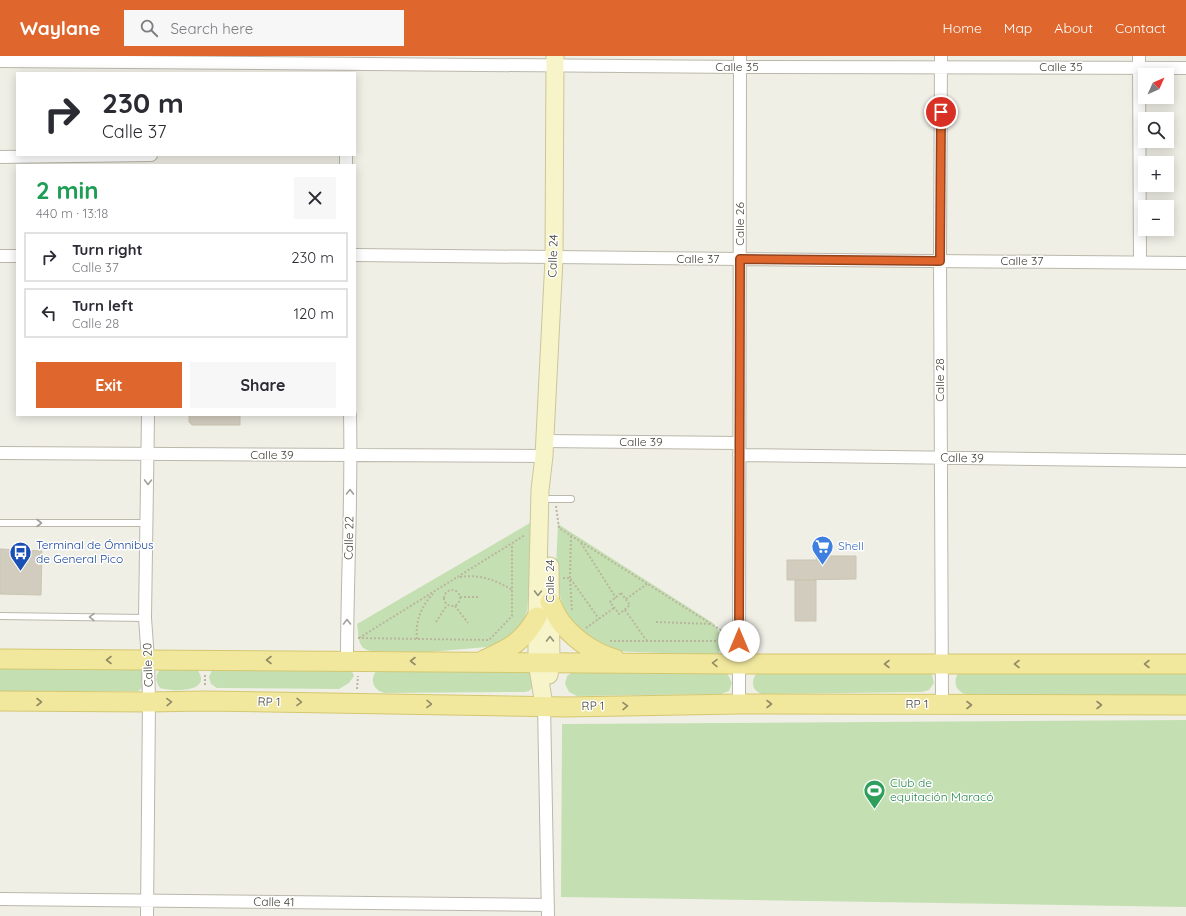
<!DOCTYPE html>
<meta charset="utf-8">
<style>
body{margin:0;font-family:Quicksand,sans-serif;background:#f7f7f7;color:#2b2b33;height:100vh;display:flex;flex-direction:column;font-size:15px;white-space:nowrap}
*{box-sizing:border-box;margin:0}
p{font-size:13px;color:#7c7c81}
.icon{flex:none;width:22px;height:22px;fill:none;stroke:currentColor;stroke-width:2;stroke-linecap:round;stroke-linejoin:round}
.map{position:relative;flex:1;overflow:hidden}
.details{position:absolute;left:16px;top:108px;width:340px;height:252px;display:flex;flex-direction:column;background:#fff;border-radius:0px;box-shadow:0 2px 10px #0003}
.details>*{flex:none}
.banner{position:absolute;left:16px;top:16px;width:340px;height:84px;border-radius:0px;box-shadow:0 2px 10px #0003;background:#fff;color:#2b2b33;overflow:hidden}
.needle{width:26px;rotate:45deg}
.buttons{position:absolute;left:1138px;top:12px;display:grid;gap:8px}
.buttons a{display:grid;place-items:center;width:36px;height:36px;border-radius:0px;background:#fff;box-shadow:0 2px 10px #0003;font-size:20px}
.pin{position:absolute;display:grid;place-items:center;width:34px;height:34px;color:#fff;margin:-17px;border:2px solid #fff;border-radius:50%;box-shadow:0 1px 4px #0007}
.me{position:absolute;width:44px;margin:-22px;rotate:0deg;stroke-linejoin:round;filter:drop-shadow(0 0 3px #0008)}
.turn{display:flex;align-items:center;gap:14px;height:84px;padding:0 20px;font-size:18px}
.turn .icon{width:52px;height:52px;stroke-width:2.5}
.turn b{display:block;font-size:28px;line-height:34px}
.round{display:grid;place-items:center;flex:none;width:42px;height:42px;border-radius:0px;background:#f7f7f7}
.overview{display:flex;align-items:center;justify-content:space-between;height:68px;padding:0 20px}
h1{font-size:24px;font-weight:700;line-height:30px;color:#1e9e55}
.cta{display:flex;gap:8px;margin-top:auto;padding:8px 20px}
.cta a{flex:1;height:46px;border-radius:0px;background:#df672e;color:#fff;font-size:16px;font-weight:700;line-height:46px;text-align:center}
.cta a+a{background:#f7f7f7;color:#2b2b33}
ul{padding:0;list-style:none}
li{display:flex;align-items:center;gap:12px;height:50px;margin:0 8px 6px;padding:0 12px;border:2px solid #e1e1e2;border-radius:0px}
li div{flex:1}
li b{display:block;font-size:15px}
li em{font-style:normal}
header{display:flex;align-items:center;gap:24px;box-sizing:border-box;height:56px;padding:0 20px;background:#df672e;color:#fff}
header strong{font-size:19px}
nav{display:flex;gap:22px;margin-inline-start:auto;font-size:14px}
.search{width:280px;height:36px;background:#f7f7f7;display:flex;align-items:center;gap:10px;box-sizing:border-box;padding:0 14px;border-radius:0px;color:#7c7c81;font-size:15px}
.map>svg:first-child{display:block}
.green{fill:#c4e0b3}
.building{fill:#d1ccbd;stroke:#cac5b1}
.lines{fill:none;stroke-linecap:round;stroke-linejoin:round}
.lane-casing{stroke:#bbb8aa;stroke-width:8}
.street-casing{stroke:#bbb8aa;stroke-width:14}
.secondary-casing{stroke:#cbc69a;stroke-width:19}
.primary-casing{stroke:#d4c770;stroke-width:21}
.path{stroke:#bbb59d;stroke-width:2;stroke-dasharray:2 2;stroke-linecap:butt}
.lane{stroke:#fff;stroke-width:6}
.street{stroke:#fff;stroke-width:12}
.secondary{stroke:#f7f4c9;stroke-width:17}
.primary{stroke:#f1e89e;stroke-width:19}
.oneway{stroke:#a0a09a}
.oneway2{stroke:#939178}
.oneway3{stroke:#918c65}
.route-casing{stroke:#91431e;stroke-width:10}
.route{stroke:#df672e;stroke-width:7}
.labels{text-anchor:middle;stroke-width:3;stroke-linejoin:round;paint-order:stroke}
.street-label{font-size:12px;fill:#424036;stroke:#fff}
.transit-label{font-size:12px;fill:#164399;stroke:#fff;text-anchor:start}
.shop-label{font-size:12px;fill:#366cbe;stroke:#fff;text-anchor:start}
.leisure-label{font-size:12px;fill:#27864d;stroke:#fff;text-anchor:start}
</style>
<header>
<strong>Waylane</strong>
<div class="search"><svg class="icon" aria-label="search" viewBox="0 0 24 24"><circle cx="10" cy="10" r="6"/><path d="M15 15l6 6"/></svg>Search here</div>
<nav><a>Home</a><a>Map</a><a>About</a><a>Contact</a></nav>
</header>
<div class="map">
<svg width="1186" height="860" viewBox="0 0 1186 860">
<rect width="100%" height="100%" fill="#f0efe6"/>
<!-- green -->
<path class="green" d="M530 467 531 507 527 555 524 564 514 578 495 589 487 591 429 596 371 595C357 593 359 580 357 568Z
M558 468 713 567C722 578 722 583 719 597L715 599 610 595 572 569 563 551 558 533 556 511Z
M0 611 140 612 143 615 145 630 138 635H0Z
M161 612 197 613C214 637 173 636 160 632 155 625 155 619 161 612Z
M351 613 354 620 349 627 339 633 217 632 211 628 209 621 212 614Z
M377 614H524L532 617 535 629 529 635 525 636 384 637C373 634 369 623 377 614Z
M1186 614V640L969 639C956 637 951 625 960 615Z
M574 615 725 617 728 619 732 627 729 635 721 638 577 640 569 636 565 628 567 620Z
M930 616 932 619 934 627 929 634 922 636 763 638C752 636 750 625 757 617Z
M1186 664V851L561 841 562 668Z"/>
<!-- building -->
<path class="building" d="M189 359H240V369H192L189 366Z
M0 493 42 495 41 539 0 538Z
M816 500H856V523L787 524V504H817Z
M795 524H816V565H795Z"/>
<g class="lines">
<defs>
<path id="lane" d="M550 443H571
M0 467H147
M0 560 145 562"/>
<path id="street" d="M941 0 940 205 942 648
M1139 0 1140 206
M0 5 740 11 1186 12
M346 99V109
M0 101 151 99
M355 199C632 204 909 204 1186 207
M0 200H17
M544 385 739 387
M0 397 544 400
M739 399 1186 405
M347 605C347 523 352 441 350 359
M739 648 740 0
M544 649 548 860
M0 843 548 849
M147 860 149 646 148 604 145 562 148 359"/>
<path id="secondary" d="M549 619 551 606 550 510
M544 649 537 606V561L540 434 544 400 554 203 555 0"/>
<path id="primary" d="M550 546C554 554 558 564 564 570 577 585 596 598 615 603
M0 603 739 608H1186
M484 604C510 592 522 587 537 561
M0 645 149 646 205 645 566 651 739 648 1186 649"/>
</defs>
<!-- lane casing -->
<use href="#lane" class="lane-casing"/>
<!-- street casing -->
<use href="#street" class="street-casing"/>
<!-- secondary casing -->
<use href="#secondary" class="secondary-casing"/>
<!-- primary casing -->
<use href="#primary" class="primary-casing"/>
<!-- path -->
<path class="path" d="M556 450 559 472 727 578
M571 480 570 522 572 556
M581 487 616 542
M460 521C480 518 496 524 512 534
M563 522H570L599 563
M444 542a8 8 0 1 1 16 0a8 8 0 1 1-16 0Z
M621 537 630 549 619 558 610 546Z
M460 541H479
M626 543 647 528
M455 550 468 567
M625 554 647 585
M436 566 447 549
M656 566 711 568
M586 572 614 552
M358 582 489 584 512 560V488
M359 582 525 479
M417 583C415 566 421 550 433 538
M610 585H728
M205 619V631
M357 633 358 620"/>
<!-- lane -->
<use href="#lane" class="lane"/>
<!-- street -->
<use href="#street" class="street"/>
<!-- secondary -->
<use href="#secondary" class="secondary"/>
<!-- primary -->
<use href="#primary" class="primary"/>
</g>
<!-- one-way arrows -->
<defs><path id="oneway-chevron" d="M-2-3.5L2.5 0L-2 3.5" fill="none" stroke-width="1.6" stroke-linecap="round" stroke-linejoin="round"/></defs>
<g class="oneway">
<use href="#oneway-chevron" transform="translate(148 426) rotate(91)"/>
<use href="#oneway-chevron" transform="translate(350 436) rotate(-89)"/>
<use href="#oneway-chevron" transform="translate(39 467)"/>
<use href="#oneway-chevron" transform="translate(92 561) rotate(-179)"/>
<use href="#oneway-chevron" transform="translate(347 566) rotate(-90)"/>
</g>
<g class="oneway2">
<use href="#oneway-chevron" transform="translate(538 537) rotate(91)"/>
<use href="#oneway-chevron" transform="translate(550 583) rotate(-91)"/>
</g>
<g class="oneway3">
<use href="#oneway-chevron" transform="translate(109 604) rotate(-180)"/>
<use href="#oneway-chevron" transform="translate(269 604) rotate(-180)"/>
<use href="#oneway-chevron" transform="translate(413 605) rotate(-180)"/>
<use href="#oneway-chevron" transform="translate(715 607) rotate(-179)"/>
<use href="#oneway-chevron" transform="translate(887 608) rotate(-180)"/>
<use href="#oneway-chevron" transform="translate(1017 608) rotate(-180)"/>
<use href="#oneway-chevron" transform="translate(1147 608) rotate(-180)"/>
<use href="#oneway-chevron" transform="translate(39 646)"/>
<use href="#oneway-chevron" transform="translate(169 646) rotate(-2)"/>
<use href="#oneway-chevron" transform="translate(299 646) rotate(1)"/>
<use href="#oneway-chevron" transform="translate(429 648) rotate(1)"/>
<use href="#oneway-chevron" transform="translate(769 648)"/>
<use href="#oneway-chevron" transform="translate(969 649)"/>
<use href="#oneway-chevron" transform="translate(1099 649)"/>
<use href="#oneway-chevron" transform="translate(625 650) rotate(-1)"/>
</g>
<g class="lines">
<defs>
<path id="route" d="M739 585 740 203 940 205 941 56"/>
</defs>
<!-- route casing -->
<use href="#route" class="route-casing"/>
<!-- route -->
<use href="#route" class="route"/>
</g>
<!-- icons -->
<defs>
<symbol id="supermarket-pin" viewBox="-11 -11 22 30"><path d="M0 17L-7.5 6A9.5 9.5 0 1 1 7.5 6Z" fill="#3f7fe0" stroke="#fff"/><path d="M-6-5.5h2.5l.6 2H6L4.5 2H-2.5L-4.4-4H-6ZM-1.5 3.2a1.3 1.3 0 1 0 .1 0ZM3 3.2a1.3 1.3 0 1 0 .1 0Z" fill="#fff"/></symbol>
<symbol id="bus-pin" viewBox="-11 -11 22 30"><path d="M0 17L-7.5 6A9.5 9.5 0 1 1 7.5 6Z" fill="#1a4fb4" stroke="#fff"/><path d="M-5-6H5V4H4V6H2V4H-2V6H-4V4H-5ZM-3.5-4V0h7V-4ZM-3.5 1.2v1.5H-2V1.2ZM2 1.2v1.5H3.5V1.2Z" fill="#fff"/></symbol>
<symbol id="stadium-pin" viewBox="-11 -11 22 30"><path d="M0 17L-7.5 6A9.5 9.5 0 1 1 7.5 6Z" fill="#2e9e5b" stroke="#fff"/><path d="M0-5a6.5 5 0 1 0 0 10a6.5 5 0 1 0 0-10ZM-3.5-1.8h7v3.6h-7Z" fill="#fff"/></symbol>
</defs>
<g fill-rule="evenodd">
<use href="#supermarket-pin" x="810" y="478" width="25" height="34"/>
<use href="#bus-pin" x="8" y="484" width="25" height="34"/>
<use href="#stadium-pin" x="862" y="722" width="25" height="34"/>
</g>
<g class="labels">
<!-- street labels -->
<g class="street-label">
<text x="737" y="15">Calle 35</text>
<text x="1061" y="15">Calle 35</text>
<text transform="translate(740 168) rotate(-90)" y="4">Calle 26</text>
<text transform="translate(553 200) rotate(-88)" y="4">Calle 24</text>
<text x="698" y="207">Calle 37</text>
<text x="1022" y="209">Calle 37</text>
<text transform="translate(940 324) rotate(-90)" y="4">Calle 28</text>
<text x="641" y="390">Calle 39</text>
<text x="272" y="403">Calle 39</text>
<text transform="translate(962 402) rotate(1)" y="4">Calle 39</text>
<text transform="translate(349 482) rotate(-89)" y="4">Calle 22</text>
<text transform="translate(550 525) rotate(-90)" y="4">Calle 24</text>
<text transform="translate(148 609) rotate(-92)" y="4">Calle 20</text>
<text transform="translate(269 646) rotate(1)" y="4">RP 1</text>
<text x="917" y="652">RP 1</text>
<text transform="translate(593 650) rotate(-1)" y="4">RP 1</text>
<text transform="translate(274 846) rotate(1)" y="4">Calle 41</text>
</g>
<!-- transit labels -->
<g class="transit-label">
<text x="36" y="493">Terminal de Ómnibus<tspan x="36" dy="14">de General Pico</tspan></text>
</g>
<!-- shop labels -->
<g class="shop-label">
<text x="838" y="494">Shell</text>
</g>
<!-- leisure labels -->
<g class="leisure-label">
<text x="890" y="731">Club de<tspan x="890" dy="14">equitación Maracó</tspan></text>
</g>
</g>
</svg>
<div class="buttons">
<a><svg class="needle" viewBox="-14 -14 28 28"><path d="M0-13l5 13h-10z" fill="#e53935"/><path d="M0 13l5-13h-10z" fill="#7c7c81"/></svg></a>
<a><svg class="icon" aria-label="search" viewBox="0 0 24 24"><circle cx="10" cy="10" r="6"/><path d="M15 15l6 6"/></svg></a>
<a>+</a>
<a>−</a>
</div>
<div class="pin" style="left:941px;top:56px;background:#d93025"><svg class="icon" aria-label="arrive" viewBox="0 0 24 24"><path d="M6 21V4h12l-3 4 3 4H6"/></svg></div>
<svg class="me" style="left:739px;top:585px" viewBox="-20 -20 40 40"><circle r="19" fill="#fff"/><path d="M0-13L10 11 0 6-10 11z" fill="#df672e"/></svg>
<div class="banner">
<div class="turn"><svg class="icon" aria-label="right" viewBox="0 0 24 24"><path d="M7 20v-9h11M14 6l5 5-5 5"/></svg><div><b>230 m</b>Calle 37</div></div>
</div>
<section class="details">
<div class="overview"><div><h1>2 min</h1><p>440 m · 13:18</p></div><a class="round"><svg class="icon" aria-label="close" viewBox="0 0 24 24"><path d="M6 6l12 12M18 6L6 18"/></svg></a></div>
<ul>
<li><svg class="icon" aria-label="right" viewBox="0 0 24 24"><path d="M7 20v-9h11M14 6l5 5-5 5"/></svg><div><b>Turn right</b><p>Calle 37</p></div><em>230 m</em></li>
<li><svg class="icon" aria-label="left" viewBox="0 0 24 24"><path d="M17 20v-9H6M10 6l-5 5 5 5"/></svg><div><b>Turn left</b><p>Calle 28</p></div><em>120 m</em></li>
</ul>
<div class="cta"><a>Exit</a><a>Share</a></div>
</section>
</div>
